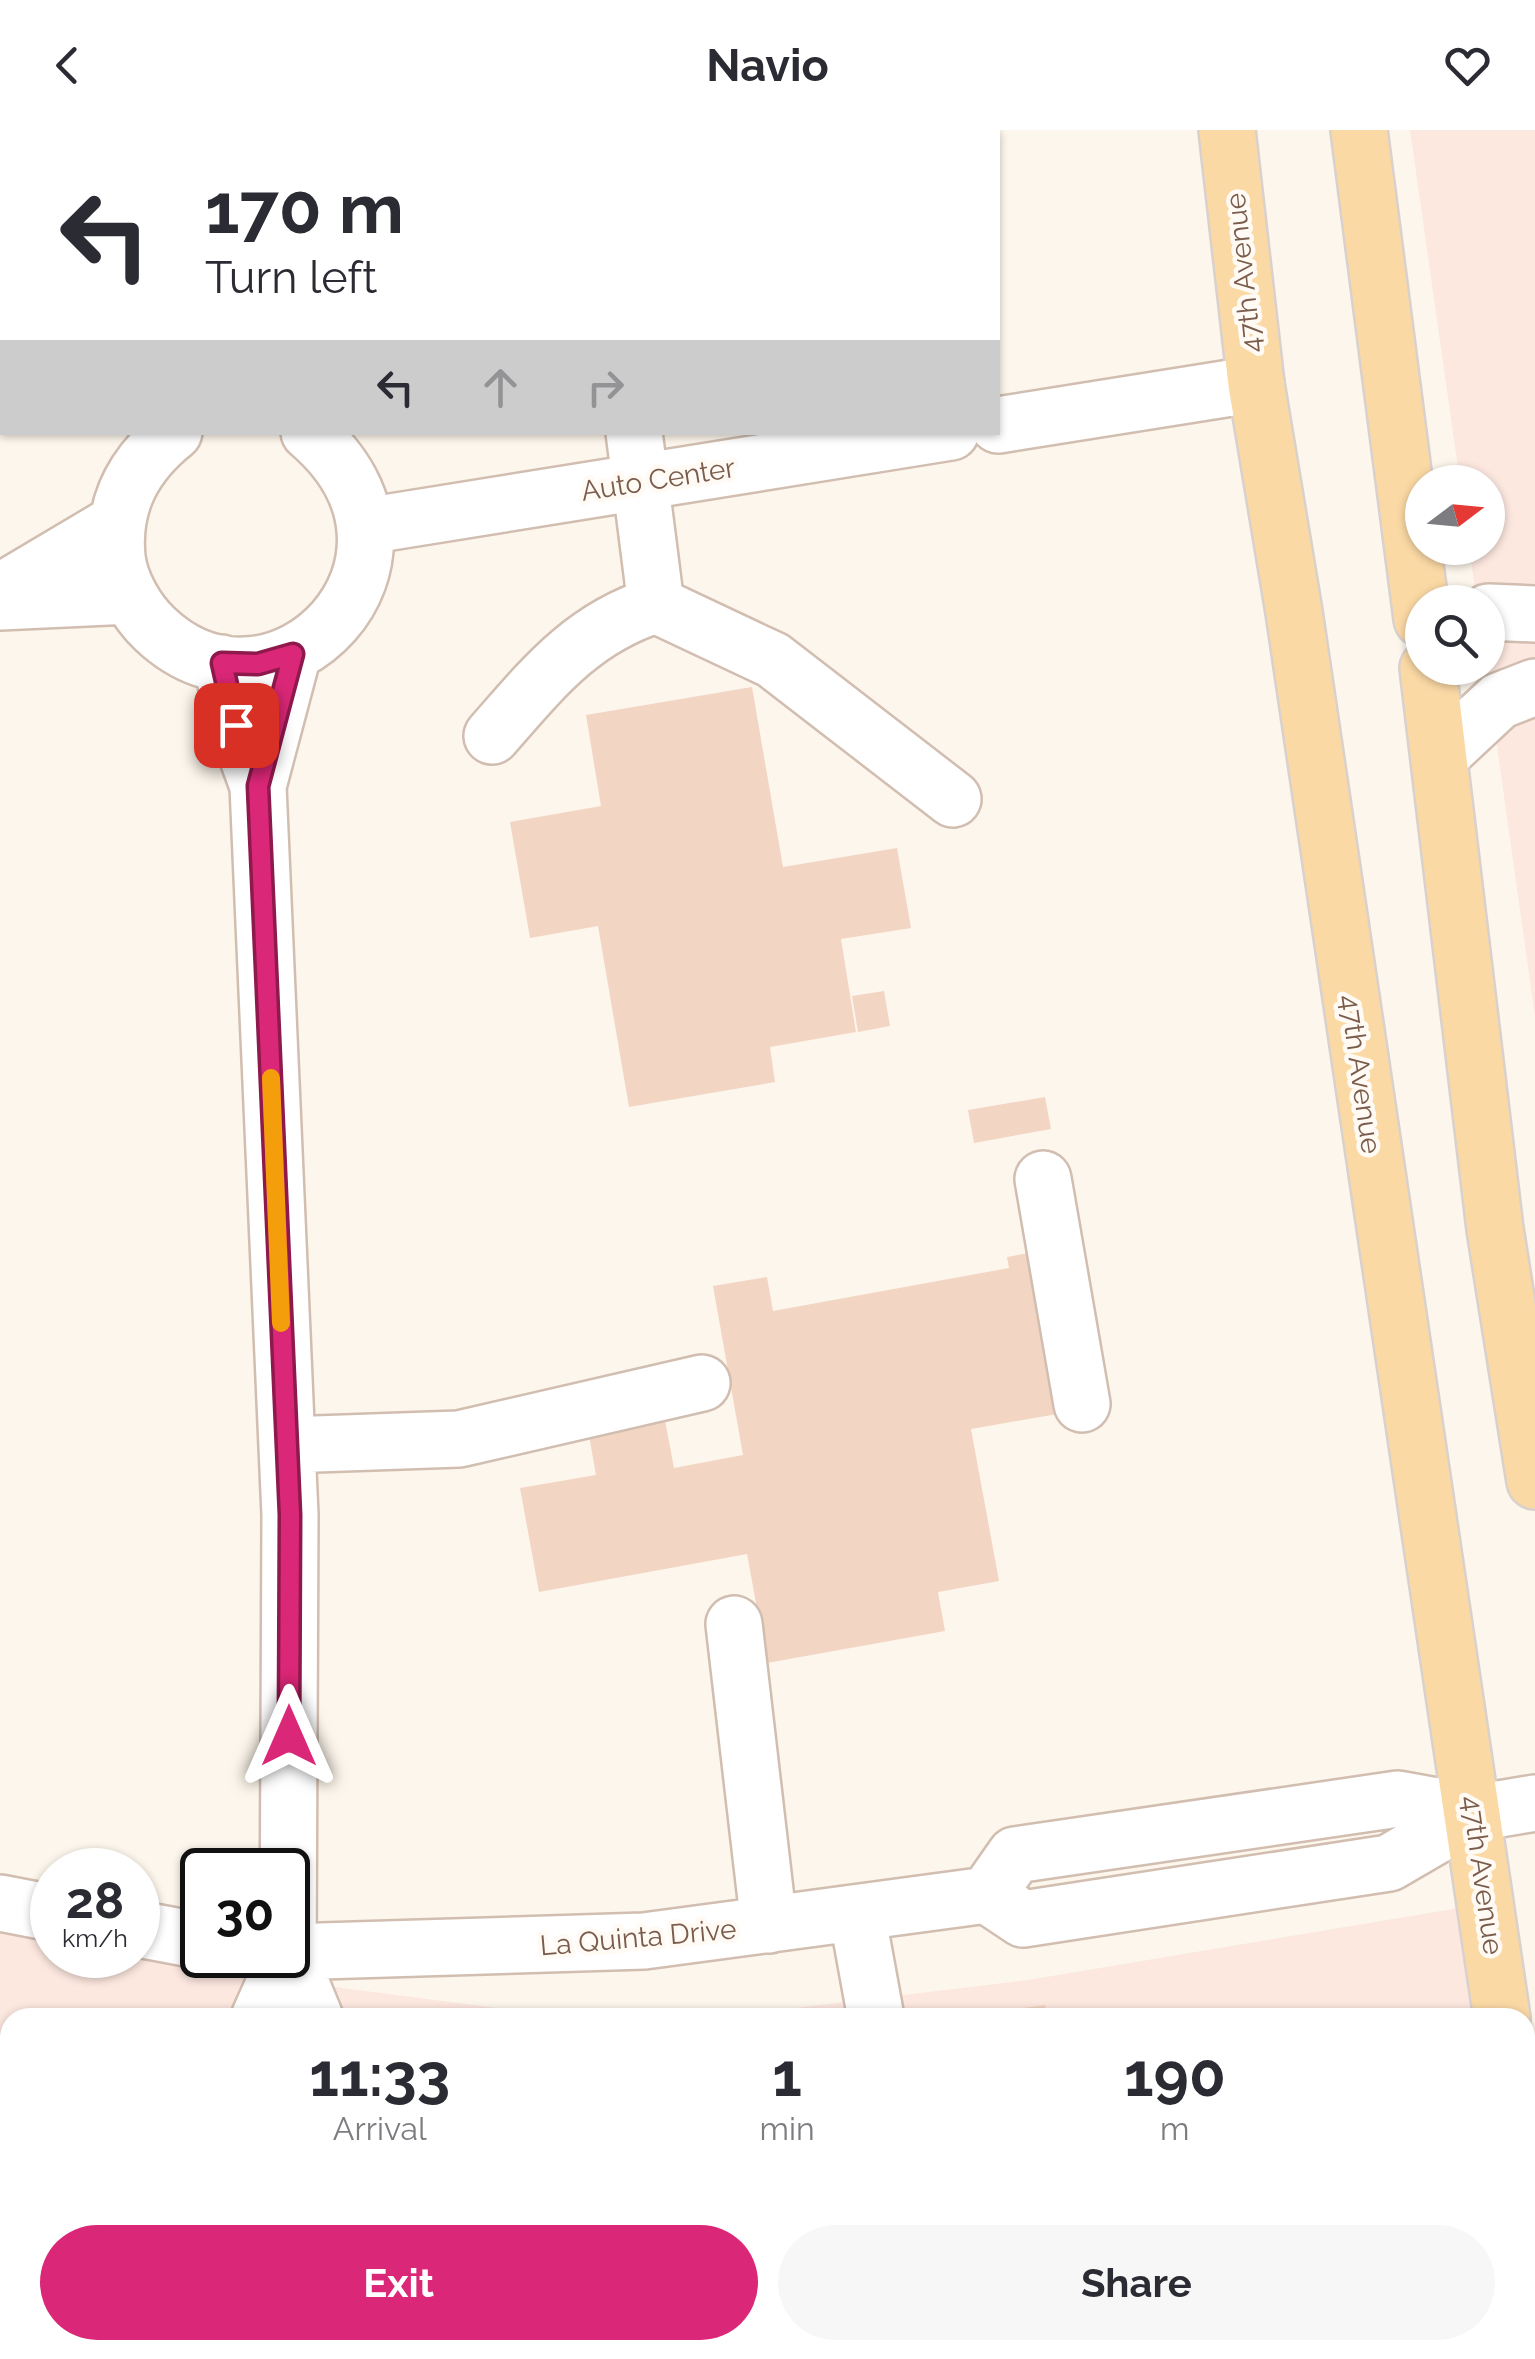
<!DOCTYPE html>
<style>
body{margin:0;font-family:Raleway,sans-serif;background:#f7f7f7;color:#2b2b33;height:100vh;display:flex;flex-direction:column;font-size:38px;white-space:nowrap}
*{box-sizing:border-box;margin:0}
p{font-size:32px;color:#7c7c81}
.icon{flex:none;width:55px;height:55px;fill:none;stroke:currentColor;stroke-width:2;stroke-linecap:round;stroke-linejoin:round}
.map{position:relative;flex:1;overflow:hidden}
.drawer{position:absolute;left:0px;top:1878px;width:1535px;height:352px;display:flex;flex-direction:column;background:#fff;border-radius:30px 30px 0 0;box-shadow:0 2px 8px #0004}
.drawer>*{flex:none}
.guide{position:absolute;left:0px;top:0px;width:1000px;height:305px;box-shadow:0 2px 8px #0004;background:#fff;color:#2b2b33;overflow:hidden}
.needle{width:65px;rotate:74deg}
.tools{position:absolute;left:1405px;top:335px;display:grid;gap:20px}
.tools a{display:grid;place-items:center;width:100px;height:100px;border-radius:50%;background:#fff;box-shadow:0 2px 8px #0004;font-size:50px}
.speed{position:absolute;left:30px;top:1718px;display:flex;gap:20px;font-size:50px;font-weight:700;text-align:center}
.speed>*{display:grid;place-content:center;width:130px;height:130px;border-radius:50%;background:#fff;box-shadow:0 2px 8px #0004;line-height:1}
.speed small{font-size:25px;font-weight:400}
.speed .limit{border:5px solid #111;border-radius:15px;background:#fff;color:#111}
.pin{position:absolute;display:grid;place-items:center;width:85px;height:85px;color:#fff;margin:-42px;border-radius:20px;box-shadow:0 5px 15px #0006}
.me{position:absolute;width:110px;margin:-55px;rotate:0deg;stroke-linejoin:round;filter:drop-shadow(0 0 8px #0008)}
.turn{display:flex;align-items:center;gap:35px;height:210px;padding:0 40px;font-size:45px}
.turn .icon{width:130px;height:130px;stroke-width:2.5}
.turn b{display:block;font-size:70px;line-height:85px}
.lanes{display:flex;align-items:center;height:95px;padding:0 40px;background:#0003;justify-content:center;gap:50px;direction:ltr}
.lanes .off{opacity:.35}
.eta{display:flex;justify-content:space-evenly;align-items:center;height:170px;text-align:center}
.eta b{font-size:60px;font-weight:700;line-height:70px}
.primary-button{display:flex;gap:20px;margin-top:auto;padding:20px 40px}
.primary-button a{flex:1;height:115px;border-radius:60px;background:#db2777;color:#fff;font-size:40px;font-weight:700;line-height:115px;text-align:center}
.primary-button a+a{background:#f7f7f7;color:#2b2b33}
header{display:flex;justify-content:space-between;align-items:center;height:130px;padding:0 40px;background:#fff;font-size:45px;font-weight:700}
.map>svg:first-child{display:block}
.commercial{fill:#fde8e0}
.building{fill:#f3d5c3}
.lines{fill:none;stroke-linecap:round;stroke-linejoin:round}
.minor-casing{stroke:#d1beb0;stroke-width:60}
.major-casing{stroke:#dad1cd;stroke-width:60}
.minor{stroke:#fff;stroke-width:55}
.major{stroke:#fbd9a5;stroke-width:55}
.route-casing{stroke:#8e194d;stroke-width:25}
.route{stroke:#db2777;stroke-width:18}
.slow{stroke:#f59e0b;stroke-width:18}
.labels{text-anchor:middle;stroke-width:9;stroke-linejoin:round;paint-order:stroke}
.street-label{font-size:28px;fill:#7a5c4d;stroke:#fffaf3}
</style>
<header><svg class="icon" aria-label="back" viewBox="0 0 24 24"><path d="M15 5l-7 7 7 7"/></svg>Navio<svg class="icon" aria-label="heart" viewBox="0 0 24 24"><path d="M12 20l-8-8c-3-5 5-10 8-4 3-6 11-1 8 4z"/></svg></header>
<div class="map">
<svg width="1535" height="2229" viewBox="0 0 1535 2229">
<rect width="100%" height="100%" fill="#fdf6ec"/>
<!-- commercial -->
<path class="commercial" d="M1410 0H1535V887L1486 538 1488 472H1477L1469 418H1488V352H1460Z
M1465 1777 1481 1888H712L1028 1850Z
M0 1803 52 1812V1825H126L242 1845 566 1887 10 1888V2220H1525V2202L1529 2229H0Z"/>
<!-- building -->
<path class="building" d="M752 557 783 737 897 718 911 798 841 809 856 902 770 917 775 952 629 977 598 796 530 808 510 692 601 676 586 585Z
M884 861 890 896 858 902 852 866Z
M1045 967 1051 999 974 1013 968 980Z
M1034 1122 1063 1283 971 1299 999 1451 938 1462 945 1501 767 1533 747 1424 539 1462 520 1358 596 1345 587 1294 663 1280 674 1338 743 1325 713 1156 767 1147 773 1181 1009 1138 1007 1127Z
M1045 1875 1047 1888H973V1885Z
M976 2220H1092L1093 2225 977 2229Z"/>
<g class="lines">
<defs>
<path id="minor" d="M213 0V2
M603 0V2
M998 295 1256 254
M174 302C134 334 112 374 117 427 120 453 136 481 155 499 276 614 459 430 309 302
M634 302 656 475
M366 396 951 302
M0 462 116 393
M0 472 130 466
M1488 482 1535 484
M221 533 236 595 258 656 290 1385 288 1822 315 1888
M492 606C542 549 582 498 656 475L773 530 953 669
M1439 627 1499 571 1535 557
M258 656 293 524
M1043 1049 1082 1274
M287 1315 459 1309 702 1253
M734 1494 769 1795
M987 1765 1015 1725 1398 1669 1475 1683
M0 1773 52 1783
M857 1784 876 1888
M138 1799 202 1811
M288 1822 644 1811 987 1765 1023 1789 1389 1733 1475 1683 1535 1673
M259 1888 287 1825
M808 2220V2229
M928 2220 929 2229
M247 2229 249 2220
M587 2229V2220"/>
<path id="major" d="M1227 0 1256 254 1294 482 1502 1888
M1359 0 1422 489
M1428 538 1495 1099 1535 1351
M1525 2058 1535 2133"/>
</defs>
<!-- minor casing -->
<use href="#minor" class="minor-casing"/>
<!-- major casing -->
<use href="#major" class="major-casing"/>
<!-- minor -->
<use href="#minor" class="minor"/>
<!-- major -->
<use href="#major" class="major"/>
</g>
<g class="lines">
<defs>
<path id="route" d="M236 595 222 533 258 534 293 524 258 656 290 1385 289 1606"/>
</defs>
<!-- route casing -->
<use href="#route" class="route-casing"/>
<!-- route -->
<use href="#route" class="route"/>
<!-- slow -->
<path class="slow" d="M271 948 281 1193"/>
</g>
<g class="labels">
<!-- street labels -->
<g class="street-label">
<text transform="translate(1243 143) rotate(-96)" y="10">47th Avenue</text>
<text transform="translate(658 349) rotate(-9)" y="10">Auto Center</text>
<text transform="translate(1361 944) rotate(82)" y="10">47th Avenue</text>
<text transform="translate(1483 1745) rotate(82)" y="10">47th Avenue</text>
<text transform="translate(638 1807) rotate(-5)" y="10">La Quinta Drive</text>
</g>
</g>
</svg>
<div class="tools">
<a><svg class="needle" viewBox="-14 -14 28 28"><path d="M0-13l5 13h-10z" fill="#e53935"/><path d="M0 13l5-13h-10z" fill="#7c7c81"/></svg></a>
<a><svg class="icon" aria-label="search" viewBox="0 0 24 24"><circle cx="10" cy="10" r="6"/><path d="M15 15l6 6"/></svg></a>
</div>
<div class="speed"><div>28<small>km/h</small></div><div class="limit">30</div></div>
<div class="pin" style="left:236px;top:595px;background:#d93025"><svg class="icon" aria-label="arrive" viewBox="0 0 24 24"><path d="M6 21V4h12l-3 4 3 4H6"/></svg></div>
<svg class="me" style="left:289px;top:1606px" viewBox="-20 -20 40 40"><path d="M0-17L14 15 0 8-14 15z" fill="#db2777" stroke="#fff" stroke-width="4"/></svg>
<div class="guide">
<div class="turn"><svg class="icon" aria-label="left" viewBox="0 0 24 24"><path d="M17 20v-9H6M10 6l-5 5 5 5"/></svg><div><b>170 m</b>Turn left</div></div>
<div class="lanes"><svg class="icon" aria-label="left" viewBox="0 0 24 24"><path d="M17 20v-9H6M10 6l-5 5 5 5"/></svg><svg class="icon off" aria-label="ahead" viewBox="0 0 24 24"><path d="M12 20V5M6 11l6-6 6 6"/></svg><svg class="icon off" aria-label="right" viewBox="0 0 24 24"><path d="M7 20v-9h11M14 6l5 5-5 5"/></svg></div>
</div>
<section class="drawer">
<div class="eta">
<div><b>11:33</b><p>Arrival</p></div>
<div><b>1</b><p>min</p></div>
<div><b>190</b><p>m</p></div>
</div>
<div class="primary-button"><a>Exit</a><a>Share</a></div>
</section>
</div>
